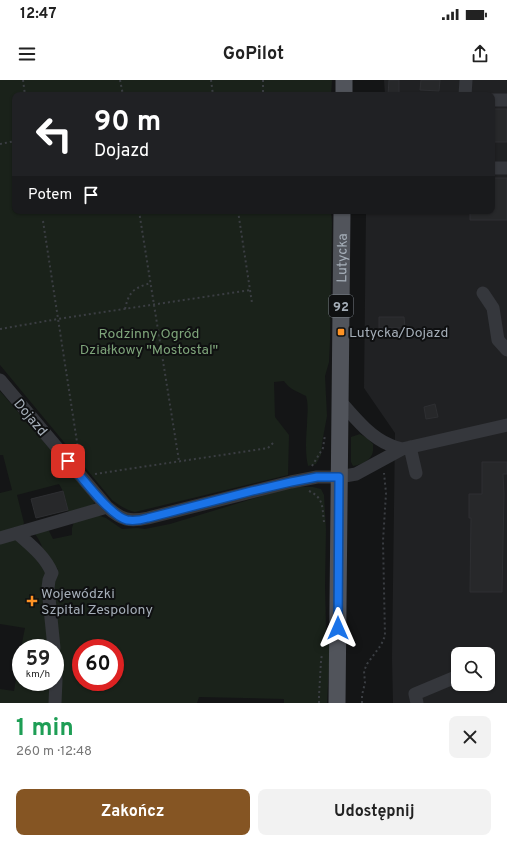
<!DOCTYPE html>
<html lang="pl">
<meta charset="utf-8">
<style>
body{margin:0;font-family:Overpass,sans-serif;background:#f2f2f2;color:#222;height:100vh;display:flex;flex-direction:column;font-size:15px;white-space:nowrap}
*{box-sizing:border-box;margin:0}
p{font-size:13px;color:#767676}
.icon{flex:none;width:22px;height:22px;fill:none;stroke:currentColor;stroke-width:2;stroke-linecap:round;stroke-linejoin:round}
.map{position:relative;height:623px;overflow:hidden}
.panel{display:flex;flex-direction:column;background:#fff;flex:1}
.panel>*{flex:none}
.guide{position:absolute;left:12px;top:12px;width:483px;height:122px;border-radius:8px;box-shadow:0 1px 3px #0004;background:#202124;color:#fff;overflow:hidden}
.tools{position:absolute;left:451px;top:567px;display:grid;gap:8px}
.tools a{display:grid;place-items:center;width:44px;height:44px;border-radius:8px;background:#fff;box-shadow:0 1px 3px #0004;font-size:20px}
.speed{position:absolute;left:12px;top:559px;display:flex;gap:8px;font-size:20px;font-weight:700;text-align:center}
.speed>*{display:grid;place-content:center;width:52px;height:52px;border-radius:50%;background:#fff;box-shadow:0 1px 3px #0004;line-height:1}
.speed small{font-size:10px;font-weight:400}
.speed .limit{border:6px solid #d22;background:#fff;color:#111}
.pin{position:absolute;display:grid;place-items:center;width:34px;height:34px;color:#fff;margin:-17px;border-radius:8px;box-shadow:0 2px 6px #0006}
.me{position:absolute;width:44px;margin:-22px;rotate:0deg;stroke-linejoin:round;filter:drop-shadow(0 0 3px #0008)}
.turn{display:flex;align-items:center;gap:14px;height:84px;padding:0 16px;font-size:18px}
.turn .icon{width:52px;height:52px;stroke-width:2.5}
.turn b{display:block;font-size:28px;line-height:34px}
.then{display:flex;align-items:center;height:38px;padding:0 16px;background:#0003;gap:8px;font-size:15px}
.round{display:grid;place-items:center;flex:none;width:42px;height:42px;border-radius:8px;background:#f2f2f2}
.summary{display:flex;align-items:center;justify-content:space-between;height:68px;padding:0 16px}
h1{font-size:24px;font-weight:700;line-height:30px;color:#1e9e55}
.button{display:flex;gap:8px;margin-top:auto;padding:8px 16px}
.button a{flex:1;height:46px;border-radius:8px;background:#855523;color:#fff;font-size:16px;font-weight:700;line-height:46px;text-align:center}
.button a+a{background:#f2f2f2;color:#222}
.status{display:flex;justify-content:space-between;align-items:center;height:28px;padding:0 20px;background:#fff;direction:ltr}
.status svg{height:11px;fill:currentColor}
header{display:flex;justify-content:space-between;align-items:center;height:52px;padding:0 16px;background:#fff;font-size:18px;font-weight:700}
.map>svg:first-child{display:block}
.built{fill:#202123;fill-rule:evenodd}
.green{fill:#1a221a;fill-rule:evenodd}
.building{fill:#27282a;stroke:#2e2f32}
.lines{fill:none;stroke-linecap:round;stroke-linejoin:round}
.path{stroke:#3b3e43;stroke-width:2;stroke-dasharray:2 3;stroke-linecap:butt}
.minor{stroke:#35373c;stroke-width:13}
.major{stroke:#51545b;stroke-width:17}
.route-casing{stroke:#114b97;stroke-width:10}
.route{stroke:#1a73e8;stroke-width:7}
.poi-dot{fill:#ff9324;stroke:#0f1011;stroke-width:1.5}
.labels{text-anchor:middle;stroke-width:4;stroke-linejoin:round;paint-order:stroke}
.shield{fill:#0f1011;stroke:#787f86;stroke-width:1}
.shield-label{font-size:13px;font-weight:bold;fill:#a5aeb8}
.street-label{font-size:14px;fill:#a5aeb8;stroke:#0f1011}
.poi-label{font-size:14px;fill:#a5aeb8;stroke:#0f1011;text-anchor:start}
.park-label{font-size:14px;fill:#7ea47a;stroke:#0f1011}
</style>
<div class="status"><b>12:47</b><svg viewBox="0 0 49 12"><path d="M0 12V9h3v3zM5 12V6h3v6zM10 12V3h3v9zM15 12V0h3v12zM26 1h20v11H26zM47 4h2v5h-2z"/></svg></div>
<header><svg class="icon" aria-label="menu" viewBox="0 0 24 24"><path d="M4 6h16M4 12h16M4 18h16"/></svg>GoPilot<svg class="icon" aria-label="share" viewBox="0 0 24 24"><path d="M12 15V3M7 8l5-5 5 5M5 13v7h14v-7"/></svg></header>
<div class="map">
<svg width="507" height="623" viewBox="0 0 507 623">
<rect width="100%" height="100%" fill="#141516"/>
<!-- built -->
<path class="built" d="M384 0H507V623H393L392 578 395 353 364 308 366 131H492V15H385ZM458 574H488V604H458Z"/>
<!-- green -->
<path class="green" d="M0 0H332L331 15H15V131H331L332 142 330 260 329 282 325 296 327 336 322 363 321 375 316 384 308 386C305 373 306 358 307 345 307 335 309 326 306 316 298 312 289 309 284 301L274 302 275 337 289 355 288 395 135 432C126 430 120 426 112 420L0 285Z
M0 311 94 420V423L92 427 69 433 68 431 63 411 59 404 17 415 24 443 21 448 0 454V413L12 410 3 375H0Z
M360 354 367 358 373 364C373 366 373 368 373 371 372 380 361 385 353 386L351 382V357Z
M299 407H313L321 409 324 415 326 449 325 506 326 549 330 567 327 623H284V619L199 617 197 623H60V604L55 546 54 497 58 489C43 479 44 463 33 452L43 449 49 451 53 459 72 455V448L74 442 95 436H100L106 438 122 449 137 448 145 449 170 444 285 409ZM81 568H115V602H81Z
M14 457 25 464 47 494 51 568H21L25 548 0 544V461Z
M21 570V602H53L50 623H0V609L14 611Z"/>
<!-- building -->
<path class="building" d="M389 0H399V15H388Z
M421 0H440L439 11 420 10Z
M492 29H507V62H492Z
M492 98H507V140H470V131H492Z
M379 237H404L405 248H379Z
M435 324 438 337 426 339 424 327Z
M482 382H507V394H503L504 414 502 512H470L471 438H469V414H482Z
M63 411 68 430 36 438 31 419Z"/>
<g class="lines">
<!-- path -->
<path class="path" d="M23 0 25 15
M120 0 123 15
M211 0 213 15
M263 0V15
M0 64 15 61
M139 131 179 381
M238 131 252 223
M43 141 79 375
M125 229C129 211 134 208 151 203
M0 249 58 239 250 210
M312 386 323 368 325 355
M95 394 102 393 268 368 273 363
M309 411C324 418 322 427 324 442
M319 623V616L321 581 322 574
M362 623V615L365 603 364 591 367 584 381 565 385 556 383 461 386 413 384 393"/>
<!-- minor -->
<path class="minor" d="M465 15 466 0
M492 20H507
M492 88H507
M483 213 493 228 498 260 507 270
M0 300 107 427C122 440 129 442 148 438L291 402 317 397H339L356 394 402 369
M340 321C354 337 370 357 390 365 394 367 398 368 402 369L507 345
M410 367 416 393
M17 453C30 465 45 476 52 493L49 500 48 508 54 568
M0 458 107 427
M55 623 56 600 55 583
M417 623 415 614 458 596"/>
<!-- major -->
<g class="major">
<path d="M344 15V0"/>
<path id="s1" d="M337 623 342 131"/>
</g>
</g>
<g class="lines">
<defs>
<path id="route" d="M68 381C80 395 110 436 127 440 134 441 141 440 148 438L252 411 291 402 317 397H339L338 548"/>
</defs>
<!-- route casing -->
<use href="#route" class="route-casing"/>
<!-- route -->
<use href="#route" class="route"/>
</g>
<!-- markers -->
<g class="poi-dot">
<rect x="337" y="248" width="8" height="8" rx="2"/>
<path d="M30 515h4v4h4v4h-4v4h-4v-4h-4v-4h4z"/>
</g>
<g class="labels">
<!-- shield labels -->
<rect class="shield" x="329" y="215" width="24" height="22" rx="3"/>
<g class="shield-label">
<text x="341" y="231">92</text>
</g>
<!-- street labels -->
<g class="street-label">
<text dy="5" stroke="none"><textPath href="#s1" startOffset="445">Lutycka</textPath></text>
<text transform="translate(31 337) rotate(50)" y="5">Dojazd</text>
</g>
<!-- poi labels -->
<g class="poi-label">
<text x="349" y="257">Lutycka/Dojazd</text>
<text x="41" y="518">Wojewódzki<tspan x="41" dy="16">Szpital Zespolony</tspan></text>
</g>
<!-- park labels -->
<g class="park-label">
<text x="149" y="258">Rodzinny Ogród<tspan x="149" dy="16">Działkowy "Mostostal"</tspan></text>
</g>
</g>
</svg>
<div class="tools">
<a><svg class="icon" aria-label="search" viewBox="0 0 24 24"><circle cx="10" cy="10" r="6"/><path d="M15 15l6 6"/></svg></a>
</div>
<div class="speed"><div>59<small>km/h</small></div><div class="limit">60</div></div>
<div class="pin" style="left:68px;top:381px;background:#d93025"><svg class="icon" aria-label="arrive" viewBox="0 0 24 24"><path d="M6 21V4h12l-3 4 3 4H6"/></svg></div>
<svg class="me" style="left:338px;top:548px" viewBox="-20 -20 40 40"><path d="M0-17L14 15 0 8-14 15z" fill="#1a73e8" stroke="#fff" stroke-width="4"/></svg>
<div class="guide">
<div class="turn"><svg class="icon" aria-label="left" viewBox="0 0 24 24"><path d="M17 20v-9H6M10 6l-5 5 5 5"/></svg><div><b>90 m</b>Dojazd</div></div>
<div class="then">Potem<svg class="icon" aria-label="arrive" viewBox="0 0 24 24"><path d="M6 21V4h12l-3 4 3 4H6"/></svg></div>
</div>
</div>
<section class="panel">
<div class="summary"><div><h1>1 min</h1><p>260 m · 12:48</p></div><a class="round"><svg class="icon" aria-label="close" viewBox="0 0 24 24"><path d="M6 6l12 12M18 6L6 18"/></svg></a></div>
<div class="button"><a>Zakończ</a><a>Udostępnij</a></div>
</section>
